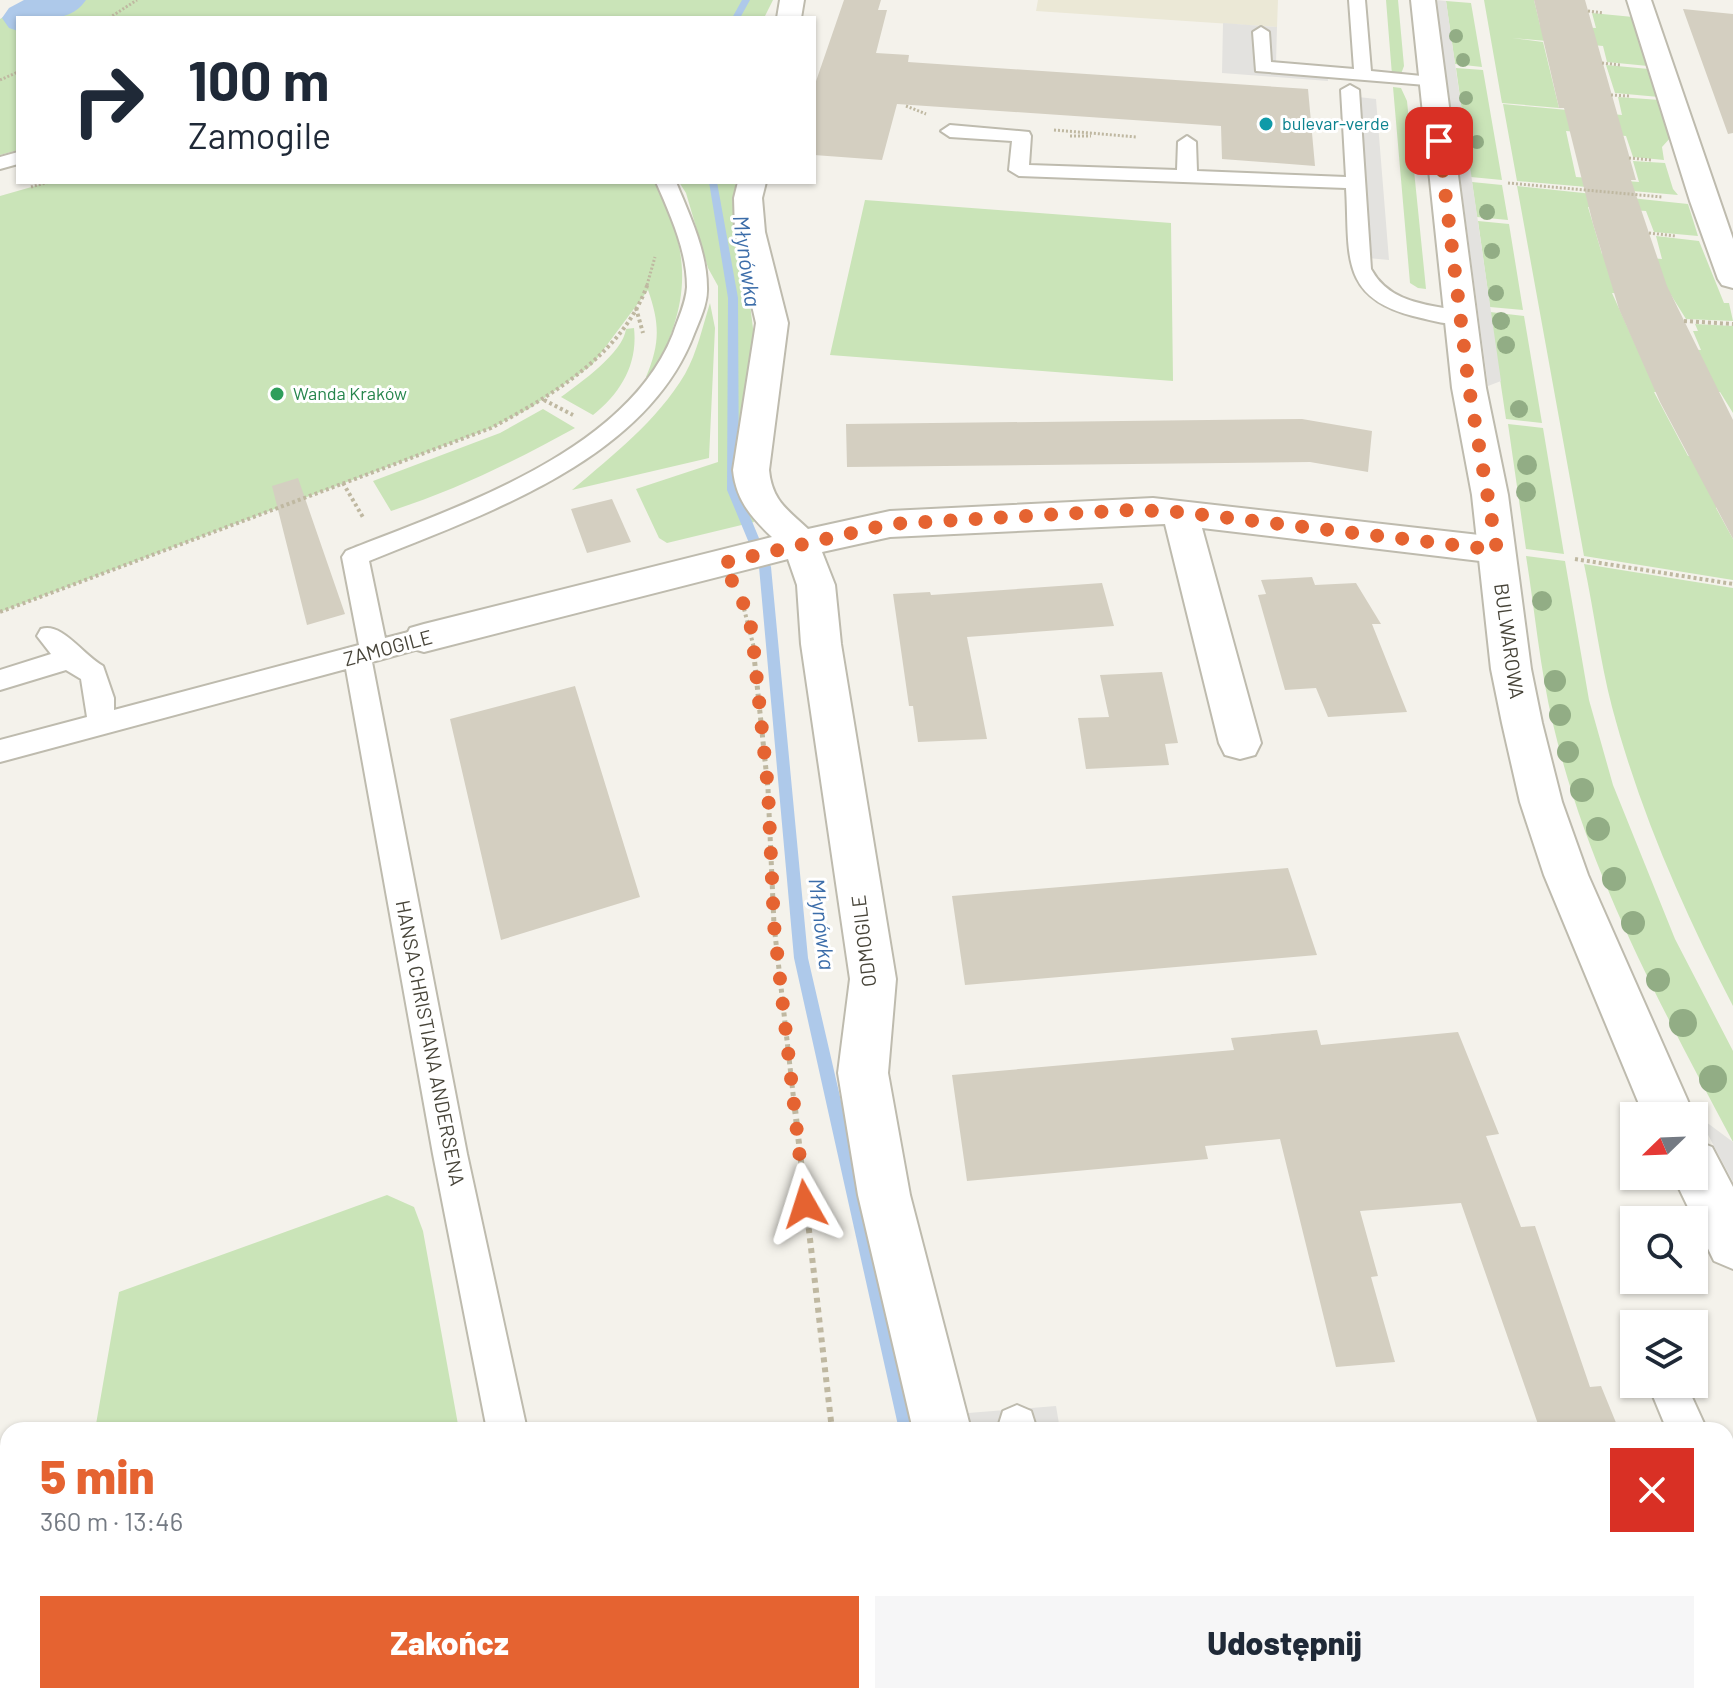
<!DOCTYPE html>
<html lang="pl">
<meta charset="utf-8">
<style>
body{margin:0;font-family:Barlow,sans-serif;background:#f6f6f7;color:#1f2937;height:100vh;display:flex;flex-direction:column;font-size:30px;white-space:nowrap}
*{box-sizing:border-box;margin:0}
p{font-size:26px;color:#747a83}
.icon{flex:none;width:44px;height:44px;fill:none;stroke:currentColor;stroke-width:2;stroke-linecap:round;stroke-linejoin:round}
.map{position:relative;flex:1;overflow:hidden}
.details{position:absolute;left:0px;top:1422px;width:1734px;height:282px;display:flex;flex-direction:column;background:#fff;border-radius:24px 24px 0 0;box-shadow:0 2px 6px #0004}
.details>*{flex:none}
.top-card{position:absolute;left:16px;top:16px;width:800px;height:168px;border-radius:0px;box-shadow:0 2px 6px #0004;background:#fff;color:#1f2937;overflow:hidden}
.needle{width:52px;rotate:247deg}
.fabs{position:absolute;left:1620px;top:1102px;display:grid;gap:16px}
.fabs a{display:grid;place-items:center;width:88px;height:88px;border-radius:0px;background:#fff;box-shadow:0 2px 6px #0004;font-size:40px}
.pin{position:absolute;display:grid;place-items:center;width:68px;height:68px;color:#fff;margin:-34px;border-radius:16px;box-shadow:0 4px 12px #0006}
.me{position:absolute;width:88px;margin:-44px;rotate:354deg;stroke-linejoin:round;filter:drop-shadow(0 0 6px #0008)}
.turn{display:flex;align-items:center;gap:28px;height:168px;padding:0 40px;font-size:36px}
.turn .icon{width:104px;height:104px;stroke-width:2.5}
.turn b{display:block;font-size:56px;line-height:68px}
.round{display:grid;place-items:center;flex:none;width:84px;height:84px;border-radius:0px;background:#f6f6f7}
.head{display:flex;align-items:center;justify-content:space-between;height:136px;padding:0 40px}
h1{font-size:48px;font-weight:800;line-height:60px;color:#e56331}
.primary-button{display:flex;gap:16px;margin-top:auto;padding:16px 40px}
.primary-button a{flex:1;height:92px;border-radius:0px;background:#e56331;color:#fff;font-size:32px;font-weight:800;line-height:92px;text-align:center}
.primary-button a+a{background:#f6f6f7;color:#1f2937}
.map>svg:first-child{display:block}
.education{fill:#ebe8d6}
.green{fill:#cae4b8}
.parking{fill:#e3e2df}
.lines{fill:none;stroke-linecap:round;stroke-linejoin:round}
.stream{fill:#aec9ea;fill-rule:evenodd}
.river{fill:#aec9ea;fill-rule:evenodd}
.building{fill:#d4cfc1}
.service-casing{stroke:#bebbae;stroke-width:4}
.minor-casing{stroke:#bebbae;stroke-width:4}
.tertiary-casing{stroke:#bebbae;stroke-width:4}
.path-far3{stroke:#bfb8a1;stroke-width:3;stroke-dasharray:2 2;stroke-linecap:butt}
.path-far2{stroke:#bfb8a1;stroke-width:4;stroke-dasharray:3 3;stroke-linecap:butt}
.path-far1{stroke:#bfb8a1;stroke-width:5;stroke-dasharray:4 4;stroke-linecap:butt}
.path{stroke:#bfb8a1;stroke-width:6;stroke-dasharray:5 5;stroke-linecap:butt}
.service{fill:#fff;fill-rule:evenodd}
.minor{fill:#fff;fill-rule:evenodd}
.tertiary{fill:#fff;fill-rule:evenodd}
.tree{fill:#92ad85}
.route{stroke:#e56331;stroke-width:14;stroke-dasharray:0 25.2}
.culture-dot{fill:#0f9aa8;stroke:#fff;stroke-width:3}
.leisure-dot{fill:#2e9e5b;stroke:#fff;stroke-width:3}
.labels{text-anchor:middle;stroke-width:6;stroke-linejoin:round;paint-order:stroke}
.far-culture-label{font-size:18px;fill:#0d838f;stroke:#fff;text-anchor:start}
.far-leisure-label{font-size:18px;fill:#27864d;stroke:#fff;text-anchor:start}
.street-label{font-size:20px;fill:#474439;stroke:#fff}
.water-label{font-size:22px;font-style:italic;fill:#3c6da9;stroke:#fff}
</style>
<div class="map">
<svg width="1733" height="1703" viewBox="0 0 1733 1703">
<rect width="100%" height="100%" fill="#f4f2eb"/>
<!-- education -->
<path class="education" d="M1038 0H1278L1277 27 1036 11Z"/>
<!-- green -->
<path class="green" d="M30 0H773L764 18H18V150L0 155V19Z
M1386 0H1398L1404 66 1401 74 1392 75Z
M1484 0H1534L1540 25 1596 28 1592 13 1633 17 1648 66 1607 62 1603 46 1512 38 1543 42 1559 108 1502 103Z
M1446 1 1471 3 1482 67 1455 64Z
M1606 65 1649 69 1659 97 1615 93Z
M1456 68 1483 70 1502 180 1471 177Z
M1393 87 1401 88 1407 101 1426 289 1418 288 1410 283Z
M1618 97 1660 100 1671 137 1662 147 1664 160 1633 157 1626 136 1566 131 1576 177 1639 182 1633 161 1665 163 1673 189 1678 195 1517 181 1503 104 1622 115Z
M49 182H658C665 192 667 205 671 216 693 281 680 318 653 377H646C660 344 660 324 648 290L592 365 530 408 491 428 0 612V196Z
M679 182H735L759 377 744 471 754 522 667 543 659 538 636 489 718 462V286L708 268 686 193Z
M1472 182 1502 185 1508 220 1477 217Z
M1517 186 1688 204 1698 236 1654 232 1646 211 1588 207 1602 254 1662 259 1656 236 1699 241 1724 303H1729L1733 321 1686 319 1671 295 1612 293 1636 346 1701 350 1693 331H1698L1695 324 1733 326V413L1720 392H1654L1688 456H1733L1716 508 1733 539V580L1584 556Z
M865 200 1171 223 1173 381 830 355Z
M1478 221 1509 224 1523 310 1490 307Z
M710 303 715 328 709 458 572 490C613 455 657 421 685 374 697 353 703 325 710 303Z
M1490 312 1524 316 1542 423 1506 419Z
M634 328C638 364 621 393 593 415L561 397C580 383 623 353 626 329Z
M543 409 575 428C515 461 456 490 391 511L373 481 500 433Z
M1508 424 1543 428 1564 554 1526 549Z
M1526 556 1565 561 1589 700 1613 785 1675 939 1733 1051V1142C1662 1008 1588 873 1553 724 1540 669 1535 612 1526 556Z
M1584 564 1733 588V1006C1683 910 1640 812 1612 707 1600 661 1594 611 1584 564Z
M387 1195 414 1207 423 1231 459 1430H95L119 1292Z
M50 1696H508L509 1703H31Z"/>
<!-- parking -->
<path class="parking" d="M1436 0 1446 1 1501 381 1488 386Z
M1223 23 1277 27 1276 64 1327 68 1328 81 1222 73Z
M1358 97 1376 99 1389 260 1368 258Z
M1698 1116 1733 1142V1182Z
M1056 1406 1060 1430H960L956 1414Z"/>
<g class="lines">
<!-- stream -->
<path class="stream" d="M742 0H750L740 18H732Z
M709 182H717L738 298 739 490 771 567 808 958 917 1430H899L794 958 759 567 727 490 728 298Z
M882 1696H902L899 1703H879Z"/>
<!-- river -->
<path class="river" d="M24 0H86C70 23 44 18 18 18V31L9 28 2 18 9 8Z"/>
</g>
<!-- building -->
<path class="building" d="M844 0H881L878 10H887L876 53 909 55 908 62 1308 89 1315 166 1222 159 1221 126 897 104 882 160 814 155V87Z
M1534 0H1585L1636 180H1631L1667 286 1733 420V539L1660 402 1619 309 1593 224 1564 108H1559Z
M1683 9 1733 14V133L1728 134Z
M1302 419 1372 431 1368 472 1310 462 847 467 846 424Z
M298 478 345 614 307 625 272 486Z
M612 499 631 542 587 553 571 509Z
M1312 577 1315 585 1356 583 1381 624H1372L1407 712 1328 717 1316 688 1285 690 1258 595 1266 594 1261 580Z
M1102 583 1114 626 967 637 987 739 918 742 913 706H909L893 594 930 592 931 595Z
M1162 672 1178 743 1165 744 1169 765 1086 769 1078 718 1109 717 1100 675Z
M575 686 640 897 501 940 450 719Z
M1288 868 1317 955 965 985 952 896Z
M1317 1030 1321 1045 1458 1032 1499 1134 1486 1136 1521 1227 1535 1226 1590 1387 1601 1386 1619 1430H1540L1461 1203 1360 1211 1378 1276 1371 1277 1395 1362 1336 1367 1280 1139 1205 1146 1208 1159 967 1181 952 1075 1234 1050 1231 1038Z"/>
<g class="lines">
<defs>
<path id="service" d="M1349 0H1365L1371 71 1432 77 1438 78 1441 82 1438 86 1256 71 1253 32 1261 27 1269 32 1271 62 1354 69Z
M1350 85 1359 90 1371 269C1391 306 1432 304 1469 313L1472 318 1469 323C1452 327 1430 320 1413 316 1338 297 1350 252 1346 188L1019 176 1009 170 1012 141 950 137 941 131 950 125 1029 132 1031 136 1029 165 1177 170 1178 142 1187 136 1196 142 1197 171 1346 177 1341 90Z
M18 152V164L0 169V157Z
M656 182H676C689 214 707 251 707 287 708 303 700 319 694 334 646 461 484 514 369 561L385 638 424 628 433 631 437 638 433 645 372 662 467 1154 527 1430H487L433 1154 346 669 0 762V740L87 717 81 679 66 670 0 690V670L51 654 37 636 41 629C62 622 82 654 103 666L114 698V710L359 645 342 557 346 551C456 507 626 453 673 334 678 319 686 303 687 287 687 251 670 214 656 182Z
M1648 1384H1686L1707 1430H1667Z
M1017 1405 1031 1411 1037 1430H997L1003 1411Z
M1726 1497 1733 1500 1732 1552 1726 1550Z
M539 1696H583L585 1703H541Z"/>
<path id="minor" d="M780 0H804L801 18H777Z
M1627 0H1651L1733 239V288L1722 285 1718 279 1690 201Z
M738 182H766L762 198 765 232 788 323 769 470C772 501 787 509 808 529L890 511 1153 498 1497 537 1510 541 1515 550 1510 559 1497 563 1202 528 1261 743 1255 755 1240 759 1225 755 1219 743 1165 524 890 537 822 552 835 585 841 644 896 979 888 1073 910 1195 971 1430H913L858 1195 838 1073 850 979 801 644 797 585 788 559 424 652 410 648 405 638 410 628 424 624 772 537C751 517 736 500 733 470L756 323 735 232 734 198Z
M958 1696H1022V1703H958Z"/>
<path id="tertiary" d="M1411 0H1435L1486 388 1508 495 1531 669 1542 723 1562 802 1588 875 1687 1099 1694 1116H1644L1544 875 1520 802 1502 723 1491 669 1472 495 1452 388Z
M1694 1140 1712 1147 1733 1187V1269L1714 1261 1673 1176H1694Z"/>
</defs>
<!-- service casing -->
<use href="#service" class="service-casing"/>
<!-- minor casing -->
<use href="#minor" class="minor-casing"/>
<!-- tertiary casing -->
<use href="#tertiary" class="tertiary-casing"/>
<!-- path-far3 -->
<path class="path-far3" d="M1588 11 1603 13
M109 18 137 0
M1602 63 1621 65
M0 80 18 72
M1611 95 1630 96
M906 106 926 114
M1054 130 1137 137
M1070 136H1091
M1629 158 1652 160
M1508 183 1662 197
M31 187 49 182
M1649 233 1676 236
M647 285 655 257"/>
<!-- path-far2 -->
<path class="path-far2" d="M636 308 643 333
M1684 321 1733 324
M544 400 573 415
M343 483 364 519
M1575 559 1733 584
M741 597 754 648
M0 612 491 428C553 395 624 353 648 283"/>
<!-- path-far1 -->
<path class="path-far1" d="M753 646 768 789 774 925 795 1111"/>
<!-- path -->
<path class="path" d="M795 1109 832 1430
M814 1696V1703"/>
<!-- service -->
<use href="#service" class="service"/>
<!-- minor -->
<use href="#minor" class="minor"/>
<!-- tertiary -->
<use href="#tertiary" class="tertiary"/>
</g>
<!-- trees -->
<g class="tree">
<circle cx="1456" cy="36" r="7"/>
<circle cx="1463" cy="60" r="7"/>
<circle cx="1466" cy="98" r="7"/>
<circle cx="1477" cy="142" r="7"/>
<circle cx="1487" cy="212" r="8"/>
<circle cx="1492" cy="251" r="8"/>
<circle cx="1496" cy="293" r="8"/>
<circle cx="1501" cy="321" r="9"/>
<circle cx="1506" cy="345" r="9"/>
<circle cx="1519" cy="409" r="9"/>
<circle cx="1527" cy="465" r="10"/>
<circle cx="1526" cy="492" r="10"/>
<circle cx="1542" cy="601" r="10"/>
<circle cx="1555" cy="681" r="11"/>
<circle cx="1560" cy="715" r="11"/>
<circle cx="1568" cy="752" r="11"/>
<circle cx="1582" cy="790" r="12"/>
<circle cx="1598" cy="829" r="12"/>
<circle cx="1614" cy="879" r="12"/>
<circle cx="1633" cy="923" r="12"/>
<circle cx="1658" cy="980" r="12"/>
<circle cx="1683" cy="1023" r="14"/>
<circle cx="1713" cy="1079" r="14"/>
</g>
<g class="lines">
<!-- route -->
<path class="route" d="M805 1204 774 925 768 789 752 632 747 611 723 563 890 524 1130 510 1180 512 1497 550 1469 388 1439 141"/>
</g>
<!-- markers -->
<circle class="culture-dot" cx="1266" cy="124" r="8"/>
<circle class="leisure-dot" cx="277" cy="394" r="8"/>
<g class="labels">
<!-- far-culture labels -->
<g class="far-culture-label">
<text x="1282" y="130">bulevar-verde</text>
</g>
<!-- far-leisure labels -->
<g class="far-leisure-label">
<text x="293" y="400">Wanda Kraków</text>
</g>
<!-- street labels -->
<g class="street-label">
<text transform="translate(1509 641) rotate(82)" y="7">BULWAROWA</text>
<text transform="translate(388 648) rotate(-15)" y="7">ZAMOGILE</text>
<text transform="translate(864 941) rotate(-97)" y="7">ODMOGILE</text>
<text transform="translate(430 1043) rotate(79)" y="7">HANSA CHRISTIANA ANDERSENA</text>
</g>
<!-- water labels -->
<g class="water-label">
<text transform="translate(747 261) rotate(82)" y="8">Młynówka</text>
<text transform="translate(822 924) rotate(83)" y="8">Młynówka</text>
</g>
</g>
</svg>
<div class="fabs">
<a><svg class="needle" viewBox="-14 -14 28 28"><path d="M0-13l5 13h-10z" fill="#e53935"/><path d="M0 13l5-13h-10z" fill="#747a83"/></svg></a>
<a><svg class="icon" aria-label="search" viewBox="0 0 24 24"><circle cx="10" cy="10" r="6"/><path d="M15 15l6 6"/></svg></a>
<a><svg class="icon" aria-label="layers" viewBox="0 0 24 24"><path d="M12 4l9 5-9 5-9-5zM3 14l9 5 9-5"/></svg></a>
</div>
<div class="pin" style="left:1439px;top:141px;background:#d93025"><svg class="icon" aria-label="arrive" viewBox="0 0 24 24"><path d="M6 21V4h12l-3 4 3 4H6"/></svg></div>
<svg class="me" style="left:805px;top:1204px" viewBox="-20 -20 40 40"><path d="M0-17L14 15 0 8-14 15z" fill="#e56331" stroke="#fff" stroke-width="4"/></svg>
<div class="top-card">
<div class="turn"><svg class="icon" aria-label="right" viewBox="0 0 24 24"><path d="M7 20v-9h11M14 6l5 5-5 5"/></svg><div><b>100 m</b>Zamogile</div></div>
</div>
<section class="details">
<div class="head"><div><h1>5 min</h1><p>360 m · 13:46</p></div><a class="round" style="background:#d93025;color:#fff"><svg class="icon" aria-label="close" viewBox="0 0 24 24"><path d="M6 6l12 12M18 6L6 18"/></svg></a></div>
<div class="primary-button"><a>Zakończ</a><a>Udostępnij</a></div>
</section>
</div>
